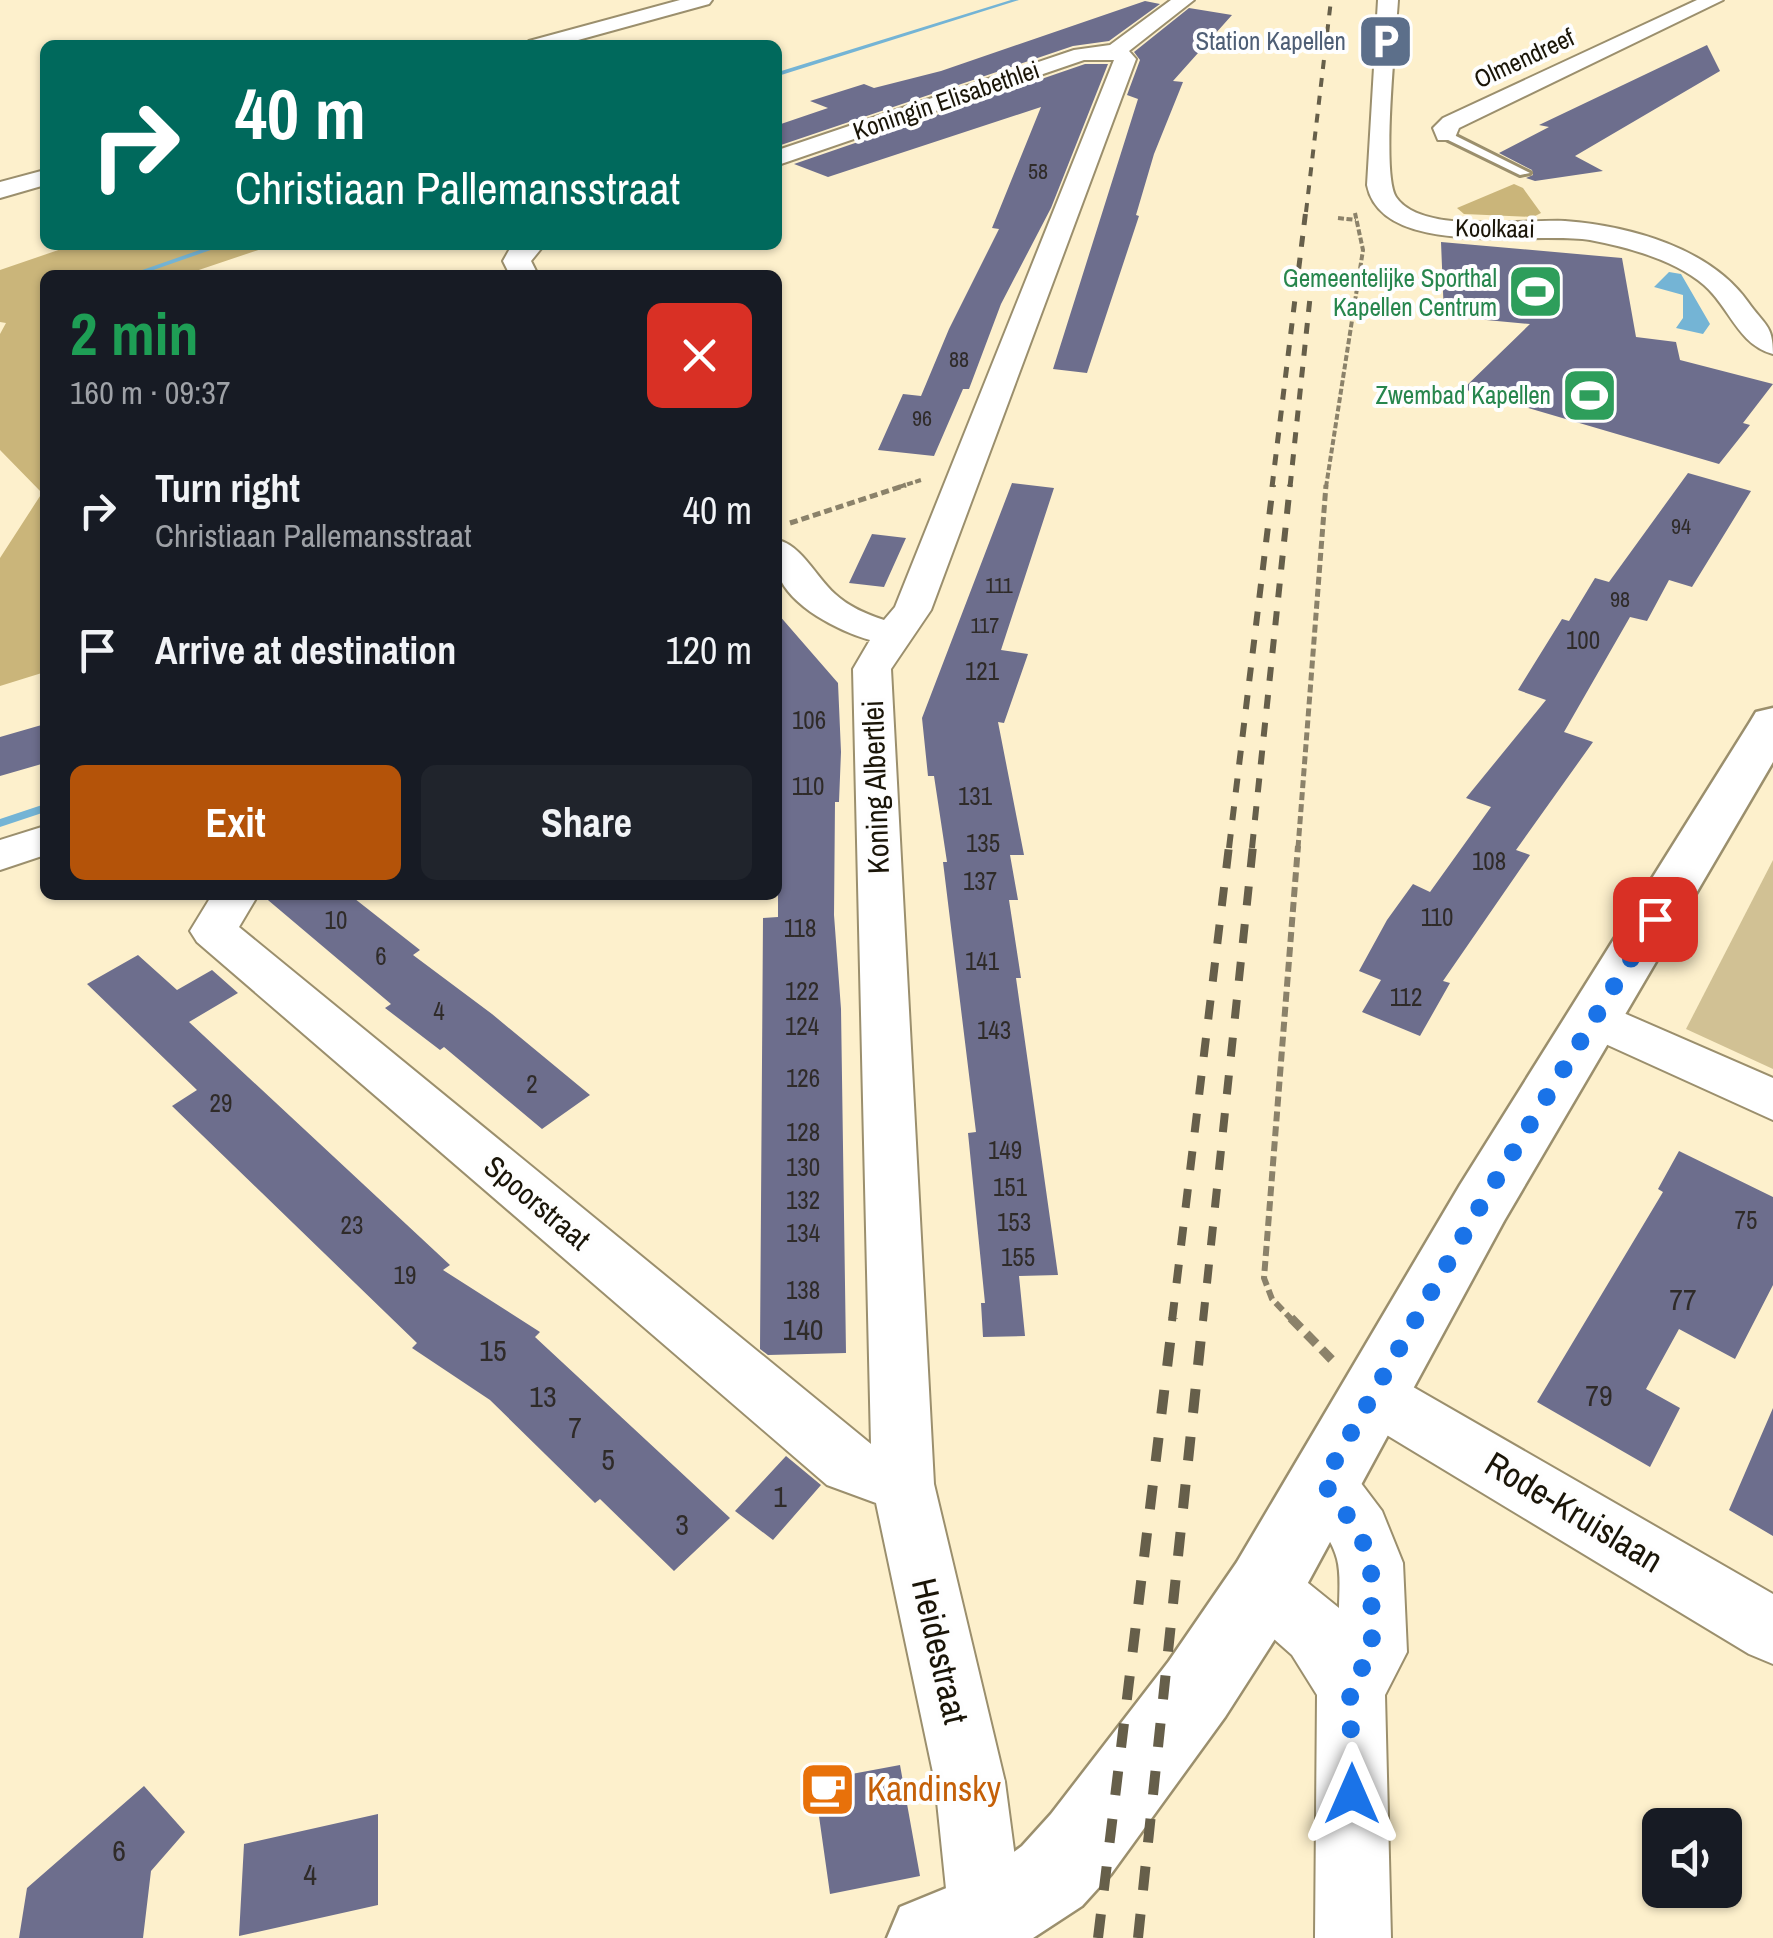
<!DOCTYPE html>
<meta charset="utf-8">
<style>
body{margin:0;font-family:"Archivo Narrow",sans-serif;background:#20242c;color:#f1f3f6;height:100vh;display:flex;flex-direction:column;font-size:38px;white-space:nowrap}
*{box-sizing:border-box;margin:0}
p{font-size:32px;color:#9ea1a6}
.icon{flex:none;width:55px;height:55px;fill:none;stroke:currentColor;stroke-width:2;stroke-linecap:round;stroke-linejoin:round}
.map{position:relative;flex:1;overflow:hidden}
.details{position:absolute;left:40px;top:270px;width:742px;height:630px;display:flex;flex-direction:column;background:#171b24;border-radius:15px;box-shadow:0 2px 8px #0004}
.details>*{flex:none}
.top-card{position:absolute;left:40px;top:40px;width:742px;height:210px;border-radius:15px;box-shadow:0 2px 8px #0004;background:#00695c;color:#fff;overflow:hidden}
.buttons{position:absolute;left:1642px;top:1808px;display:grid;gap:20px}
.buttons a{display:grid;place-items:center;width:100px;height:100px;border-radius:15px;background:#171b24;box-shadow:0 2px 8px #0004;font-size:50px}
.pin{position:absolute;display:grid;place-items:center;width:85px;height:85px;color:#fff;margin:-42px;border-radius:20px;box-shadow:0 5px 15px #0006}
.me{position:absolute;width:110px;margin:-55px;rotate:0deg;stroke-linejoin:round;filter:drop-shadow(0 0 8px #0008)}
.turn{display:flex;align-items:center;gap:35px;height:210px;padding:0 30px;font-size:45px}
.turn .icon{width:130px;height:130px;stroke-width:2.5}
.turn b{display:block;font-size:70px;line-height:85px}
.round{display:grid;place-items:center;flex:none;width:105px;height:105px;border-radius:15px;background:#20242c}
.head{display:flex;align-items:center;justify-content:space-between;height:170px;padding:0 30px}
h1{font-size:60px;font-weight:800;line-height:75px;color:#1e9e55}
.button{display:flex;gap:20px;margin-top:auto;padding:20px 30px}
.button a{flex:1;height:115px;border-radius:15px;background:#b45309;color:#fff;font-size:40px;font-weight:800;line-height:115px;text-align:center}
.button a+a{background:#20242c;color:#f1f3f6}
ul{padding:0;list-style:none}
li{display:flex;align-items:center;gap:30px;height:140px;padding:0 30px}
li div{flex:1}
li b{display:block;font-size:38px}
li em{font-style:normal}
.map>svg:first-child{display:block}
.green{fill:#d1c194}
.forest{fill:#cab57a}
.water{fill:#74b4d5}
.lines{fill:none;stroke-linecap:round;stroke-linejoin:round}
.stream{fill:#74b4d5;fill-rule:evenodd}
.building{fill:#6d6e8d}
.lane-casing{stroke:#9b8f6d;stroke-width:6}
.street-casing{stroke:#9b8f6d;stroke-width:4}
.secondary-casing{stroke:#9b8f6d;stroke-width:5}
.path-far3{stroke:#8b826a;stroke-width:4;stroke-dasharray:6 2.5;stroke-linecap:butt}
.path-far2{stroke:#8b826a;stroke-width:5;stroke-dasharray:8 4;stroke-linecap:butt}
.path-far1{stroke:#8b826a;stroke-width:6;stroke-dasharray:10 5;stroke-linecap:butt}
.path{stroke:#8b826a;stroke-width:9;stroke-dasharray:14 8;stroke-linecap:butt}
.lane{fill:#fff;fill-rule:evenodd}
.street{fill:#fff;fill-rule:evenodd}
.secondary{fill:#fff;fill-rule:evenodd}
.rail-far4{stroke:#665f4a;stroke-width:4;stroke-dasharray:9 9;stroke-linecap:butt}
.rail-far3{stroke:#665f4a;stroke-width:5;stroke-dasharray:11 11;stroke-linecap:butt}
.rail-far2{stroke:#665f4a;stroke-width:6;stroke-dasharray:14 14;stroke-linecap:butt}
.rail-far1{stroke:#665f4a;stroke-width:8;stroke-dasharray:19 19;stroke-linecap:butt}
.rail{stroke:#665f4a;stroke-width:10;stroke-dasharray:24 24;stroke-linecap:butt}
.route{stroke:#1a73e8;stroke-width:18;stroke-dasharray:0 32.4}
.labels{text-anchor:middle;stroke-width:8;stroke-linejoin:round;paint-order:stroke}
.far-number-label{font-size:22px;fill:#2f2b29}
.far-service-label{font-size:25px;fill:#4e5e75;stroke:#fefefe;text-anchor:end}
.far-street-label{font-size:25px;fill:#1a1508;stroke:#fefefe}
.far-leisure-label{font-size:25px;fill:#27864d;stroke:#fefefe;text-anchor:end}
.number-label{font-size:25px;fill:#2f2b29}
.street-label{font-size:30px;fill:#1a1508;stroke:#fefefe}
.near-number-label{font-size:30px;fill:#2f2b29}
.near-street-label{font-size:35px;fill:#1a1508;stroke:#fefefe}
.near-food-label{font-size:35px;fill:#c56008;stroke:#fefefe;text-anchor:start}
</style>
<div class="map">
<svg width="1773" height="1938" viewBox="0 0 1773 1938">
<rect width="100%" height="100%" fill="#fdf0cc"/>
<!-- green -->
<path class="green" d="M1773 860V1069L1686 1029Z"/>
<!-- forest -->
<path class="forest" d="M1514 184 1523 188 1541 213 1533 217 1464 214 1457 208Z
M73 245H273L184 275H45V672L0 686V558L42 493 0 450V334L6 323 0 322V270Z"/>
<!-- water -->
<path class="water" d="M1669 272 1681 274 1710 324 1703 334 1676 328 1683 318V295L1654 287Z"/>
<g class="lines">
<!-- stream -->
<path class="stream" d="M1011 0H1019L778 76V72Z
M214 245H225L139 275H128Z
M45 804V812L0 827V819Z"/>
</g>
<!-- building -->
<path class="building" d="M1145 1 1160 4 1109 41 1073 46 778 146V125L828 108 810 101 864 84 874 88 941 71Z
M1189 8 1232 15 1173 81 1183 82 1154 154 1136 215 1139 216 1087 373 1053 369 1138 99 1127 95 1140 60 1134 52Z
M1707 45 1720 71 1575 156 1603 171 1535 181 1526 178 1533 175 1532 170 1499 153 1549 127 1539 125Z
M1085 64H1108L1051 208 1001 304 969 389H963L934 456 878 450 903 394 921 396 949 329 999 229 992 228 1041 107 828 177 794 164Z
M1441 242 1622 258 1636 337 1676 342 1680 360 1773 384 1743 423 1750 425 1719 464 1463 389 1530 324 1444 316Z
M1688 473 1751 491 1692 587 1669 580 1647 621 1630 617 1564 732 1593 742 1516 850 1530 855 1443 981 1450 983 1420 1036 1362 1012 1381 980 1359 971 1387 920 1413 884 1430 892 1491 807 1466 798 1546 700 1518 690 1562 619 1569 621 1595 578 1609 582Z
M1012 483 1054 488 1001 650 1028 654 1004 723 998 722 1024 855H1010L1018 900H1009L1021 978H1016L1058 1275 1019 1276 1025 1336 983 1337 981 1303H985L968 1133 976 1132 943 862H947L934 776H928L922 718Z
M872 534 906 538 884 587 849 583Z
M778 614 838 683 841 752 839 802H835L834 915 841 1009 846 1353 768 1355 760 1349 763 918 778 917Z
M45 724V763L0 776V737Z
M262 895H350L420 950 413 955 492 1014 590 1095 542 1129 444 1047 440 1050 385 1008 391 1004Z
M138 955 177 990 212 970 238 993 189 1022 450 1265 443 1270 540 1332 535 1337 730 1518 674 1571 600 1499 595 1503 490 1400 412 1348 417 1343 172 1106 197 1090 87 984Z
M1679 1151 1773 1197V1285L1735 1359 1679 1329 1646 1389 1680 1408 1650 1467 1537 1402 1663 1192 1658 1189Z
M1773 1408V1536L1729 1510Z
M786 1456 821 1485 773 1540 735 1511Z
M900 1765 920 1876 830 1894 814 1781Z
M144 1786 185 1832 151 1871 143 1938H19L27 1888Z
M378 1814V1905L239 1936 244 1844Z"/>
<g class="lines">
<defs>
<path id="lane" d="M1442 133H1450L1530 173 1520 175 1442 137Z"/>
<path id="street" d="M680 0H712L709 4 560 45H526L529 41Z
M1171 0H1194L1129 51 1136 59 931 610 891 669 934 1484 1005 1782 1023 1918 1015 1938H957L949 1918 935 1782 876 1503 827 1485 197 942 190 931 212 895H258L239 927 871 1444 853 669 870 640C839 631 790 607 778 574 775 565 778 550 778 540 802 546 816 577 835 594 849 607 866 614 884 620L895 607 1114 60H1084L778 165V150L1074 50 1110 45Z
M1378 0H1398C1396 35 1381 174 1396 197 1421 235 1525 219 1565 221 1630 226 1710 248 1748 302 1764 325 1773 324 1773 354 1738 345 1729 306 1704 285 1675 260 1627 247 1590 240 1534 231 1382 260 1367 185Z
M1697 0H1723L1459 128 1454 140H1438L1433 128 1443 118Z
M45 170V185L0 198V182Z
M512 245H544L531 261 538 275H510L503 261Z
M45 826V855L0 870V840Z
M1596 1001 1773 1078V1120L1579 1032 1572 1019 1579 1006Z
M1373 1368 1394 1376 1773 1594V1664L1749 1654 1352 1414 1343 1395 1352 1376Z
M1323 1453 1345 1462 1382 1511 1403 1563 1407 1652 1385 1695 1391 1938H1315L1317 1695 1292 1655 1241 1610 1231 1588 1241 1566 1264 1556 1287 1566 1339 1608C1339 1593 1341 1574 1337 1559 1330 1532 1304 1508 1292 1482L1301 1462Z"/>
<path id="secondary" d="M1773 708V762L1504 1221 1291 1614 1225 1717 1111 1874 1082 1906 1033 1938H887L900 1907 988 1871 1022 1846 1051 1814 1169 1661 1237 1562 1460 1185 1750 722 1756 712Z"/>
</defs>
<!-- lane casing -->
<use href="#lane" class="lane-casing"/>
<!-- street casing -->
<use href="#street" class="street-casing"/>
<!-- secondary casing -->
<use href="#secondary" class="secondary-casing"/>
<!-- path-far3 -->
<path class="path-far3" d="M1338 218 1356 220
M1333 285 1357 287
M899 487 921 480
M1326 487 1363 250 1355 213"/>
<!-- path-far2 -->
<path class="path-far2" d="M790 523 906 485
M1298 848 1326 485"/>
<!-- path-far1 -->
<path class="path-far1" d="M1293 1321 1272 1299 1264 1278 1298 846"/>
<!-- path -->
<path class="path" d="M1291 1318 1334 1362"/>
<!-- lane -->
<use href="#lane" class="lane"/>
<!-- street -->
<use href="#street" class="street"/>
<!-- secondary -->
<use href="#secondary" class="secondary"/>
<!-- rail-far4 -->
<path class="rail-far4" d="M1306 212 1331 0"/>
<!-- rail-far3 -->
<path class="rail-far3" d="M1272 487 1306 209
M1290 487 1310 298"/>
<!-- rail-far2 -->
<path class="rail-far2" d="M1229 848 1273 485
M1252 848 1290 485"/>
<!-- rail-far1 -->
<path class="rail-far1" d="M1172 1321 1229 846
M1203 1321 1253 846"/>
<!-- rail -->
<path class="rail" d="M1098 1938 1173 1318
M1138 1938 1203 1318"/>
</g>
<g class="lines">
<!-- route -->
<path class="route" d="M1352 1794 1350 1687 1372 1652 1371 1563 1359 1532 1323 1482 1482 1203 1655 919"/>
</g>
<!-- icons -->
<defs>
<symbol id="parking-square" viewBox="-11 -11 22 22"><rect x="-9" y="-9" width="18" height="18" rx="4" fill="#5c6f8a" stroke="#fefefe"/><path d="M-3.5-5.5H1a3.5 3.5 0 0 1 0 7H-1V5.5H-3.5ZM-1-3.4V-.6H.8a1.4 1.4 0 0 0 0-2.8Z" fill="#fff"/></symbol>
<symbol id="stadium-square" viewBox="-11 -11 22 22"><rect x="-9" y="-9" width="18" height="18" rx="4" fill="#2e9e5b" stroke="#fefefe"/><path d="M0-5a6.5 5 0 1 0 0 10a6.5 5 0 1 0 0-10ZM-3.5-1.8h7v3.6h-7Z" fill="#fff"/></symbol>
<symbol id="cafe-square" viewBox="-11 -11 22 22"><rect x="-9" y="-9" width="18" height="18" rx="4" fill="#e8710a" stroke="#fefefe"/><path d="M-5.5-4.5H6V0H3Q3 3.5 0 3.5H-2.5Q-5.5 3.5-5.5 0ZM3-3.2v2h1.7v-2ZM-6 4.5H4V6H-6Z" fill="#fff"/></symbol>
</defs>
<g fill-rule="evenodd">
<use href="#parking-square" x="1354" y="10" width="63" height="63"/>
<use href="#stadium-square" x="1504" y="260" width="63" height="63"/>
<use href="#stadium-square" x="1558" y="364" width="63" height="63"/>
<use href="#cafe-square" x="796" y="1758" width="63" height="63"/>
</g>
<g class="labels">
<!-- far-number labels -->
<g class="far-number-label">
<text x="1038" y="179">58</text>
<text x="959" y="367">88</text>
<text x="922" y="426">96</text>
<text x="1681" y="534">94</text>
<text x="999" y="593">111</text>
<text x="1620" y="607">98</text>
<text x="985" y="633">117</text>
</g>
<!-- far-service labels -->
<g class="far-service-label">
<text x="1346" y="50">Station Kapellen</text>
</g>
<!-- far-street labels -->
<g class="far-street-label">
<text transform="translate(1524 58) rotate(-25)" y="9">Olmendreef</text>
<text transform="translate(946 100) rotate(-19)" y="9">Koningin Elisabethlei</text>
<text transform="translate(1495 228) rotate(1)" y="9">Koolkaai</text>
</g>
<!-- far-leisure labels -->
<g class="far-leisure-label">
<text x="1497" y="287">Gemeentelijke Sporthal<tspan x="1497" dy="29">Kapellen Centrum</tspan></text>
<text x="1551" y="404">Zwembad Kapellen</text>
</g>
<!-- number labels -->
<g class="number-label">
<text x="1583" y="649">100</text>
<text x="982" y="680">121</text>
<text x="809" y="729">106</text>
<text x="808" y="795">110</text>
<text x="975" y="805">131</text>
<text x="983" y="852">135</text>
<text x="1489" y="870">108</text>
<text x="980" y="890">137</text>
<text x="1437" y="926">110</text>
<text x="336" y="929">10</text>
<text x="800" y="937">118</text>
<text x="381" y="965">6</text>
<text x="982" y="970">141</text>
<text x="802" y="1000">122</text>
<text x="1406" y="1006">112</text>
<text x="439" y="1020">4</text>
<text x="802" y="1035">124</text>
<text x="994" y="1039">143</text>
<text x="803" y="1087">126</text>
<text x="532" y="1093">2</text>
<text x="221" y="1112">29</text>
<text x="803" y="1141">128</text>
<text x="1005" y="1159">149</text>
<text x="803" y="1176">130</text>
<text x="1010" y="1196">151</text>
<text x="803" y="1209">132</text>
<text x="1746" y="1229">75</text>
<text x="1014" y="1231">153</text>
<text x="352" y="1234">23</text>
<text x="803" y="1242">134</text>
<text x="1018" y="1266">155</text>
<text x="405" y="1284">19</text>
<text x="803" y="1299">138</text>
</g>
<!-- street labels -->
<g class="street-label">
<text transform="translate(876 787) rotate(-92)" y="10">Koning Albertlei</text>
<text transform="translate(537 1203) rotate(40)" y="10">Spoorstraat</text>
</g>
<!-- near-number labels -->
<g class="near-number-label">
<text x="1683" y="1310">77</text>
<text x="803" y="1340">140</text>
<text x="493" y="1361">15</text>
<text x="1599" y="1406">79</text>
<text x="543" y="1407">13</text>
<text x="575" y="1438">7</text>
<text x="608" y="1470">5</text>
<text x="780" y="1507">1</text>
<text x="682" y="1535">3</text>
<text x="119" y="1861">6</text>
<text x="310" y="1885">4</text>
</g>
<!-- near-street labels -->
<g class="near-street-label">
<text transform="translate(1574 1512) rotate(31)" y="12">Rode-Kruislaan</text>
<text transform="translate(940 1651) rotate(77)" y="12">Heidestraat</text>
</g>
<!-- near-food labels -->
<g class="near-food-label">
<text x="867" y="1801">Kandinsky</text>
</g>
</g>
</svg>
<div class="buttons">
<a><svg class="icon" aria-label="sound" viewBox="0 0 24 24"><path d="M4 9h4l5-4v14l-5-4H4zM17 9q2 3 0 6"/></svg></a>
</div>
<div class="pin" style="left:1655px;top:919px;background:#d93025"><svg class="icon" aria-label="arrive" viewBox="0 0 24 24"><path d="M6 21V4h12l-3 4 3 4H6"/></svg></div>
<svg class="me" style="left:1352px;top:1794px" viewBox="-20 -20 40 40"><path d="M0-17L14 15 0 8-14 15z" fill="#1a73e8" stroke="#fff" stroke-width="4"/></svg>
<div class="top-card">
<div class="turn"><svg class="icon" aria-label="right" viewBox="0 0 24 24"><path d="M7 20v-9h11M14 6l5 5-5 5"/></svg><div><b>40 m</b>Christiaan Pallemansstraat</div></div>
</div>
<section class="details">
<div class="head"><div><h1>2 min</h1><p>160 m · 09:37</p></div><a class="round" style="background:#d93025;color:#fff"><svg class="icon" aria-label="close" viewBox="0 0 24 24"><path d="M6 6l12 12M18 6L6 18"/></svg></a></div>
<ul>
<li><svg class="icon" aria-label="right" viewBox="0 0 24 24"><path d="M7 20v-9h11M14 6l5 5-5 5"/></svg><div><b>Turn right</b><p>Christiaan Pallemansstraat</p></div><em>40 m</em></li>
<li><svg class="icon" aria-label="arrive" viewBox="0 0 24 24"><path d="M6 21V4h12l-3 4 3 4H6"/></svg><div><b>Arrive at destination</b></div><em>120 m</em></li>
</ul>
<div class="button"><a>Exit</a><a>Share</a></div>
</section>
</div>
